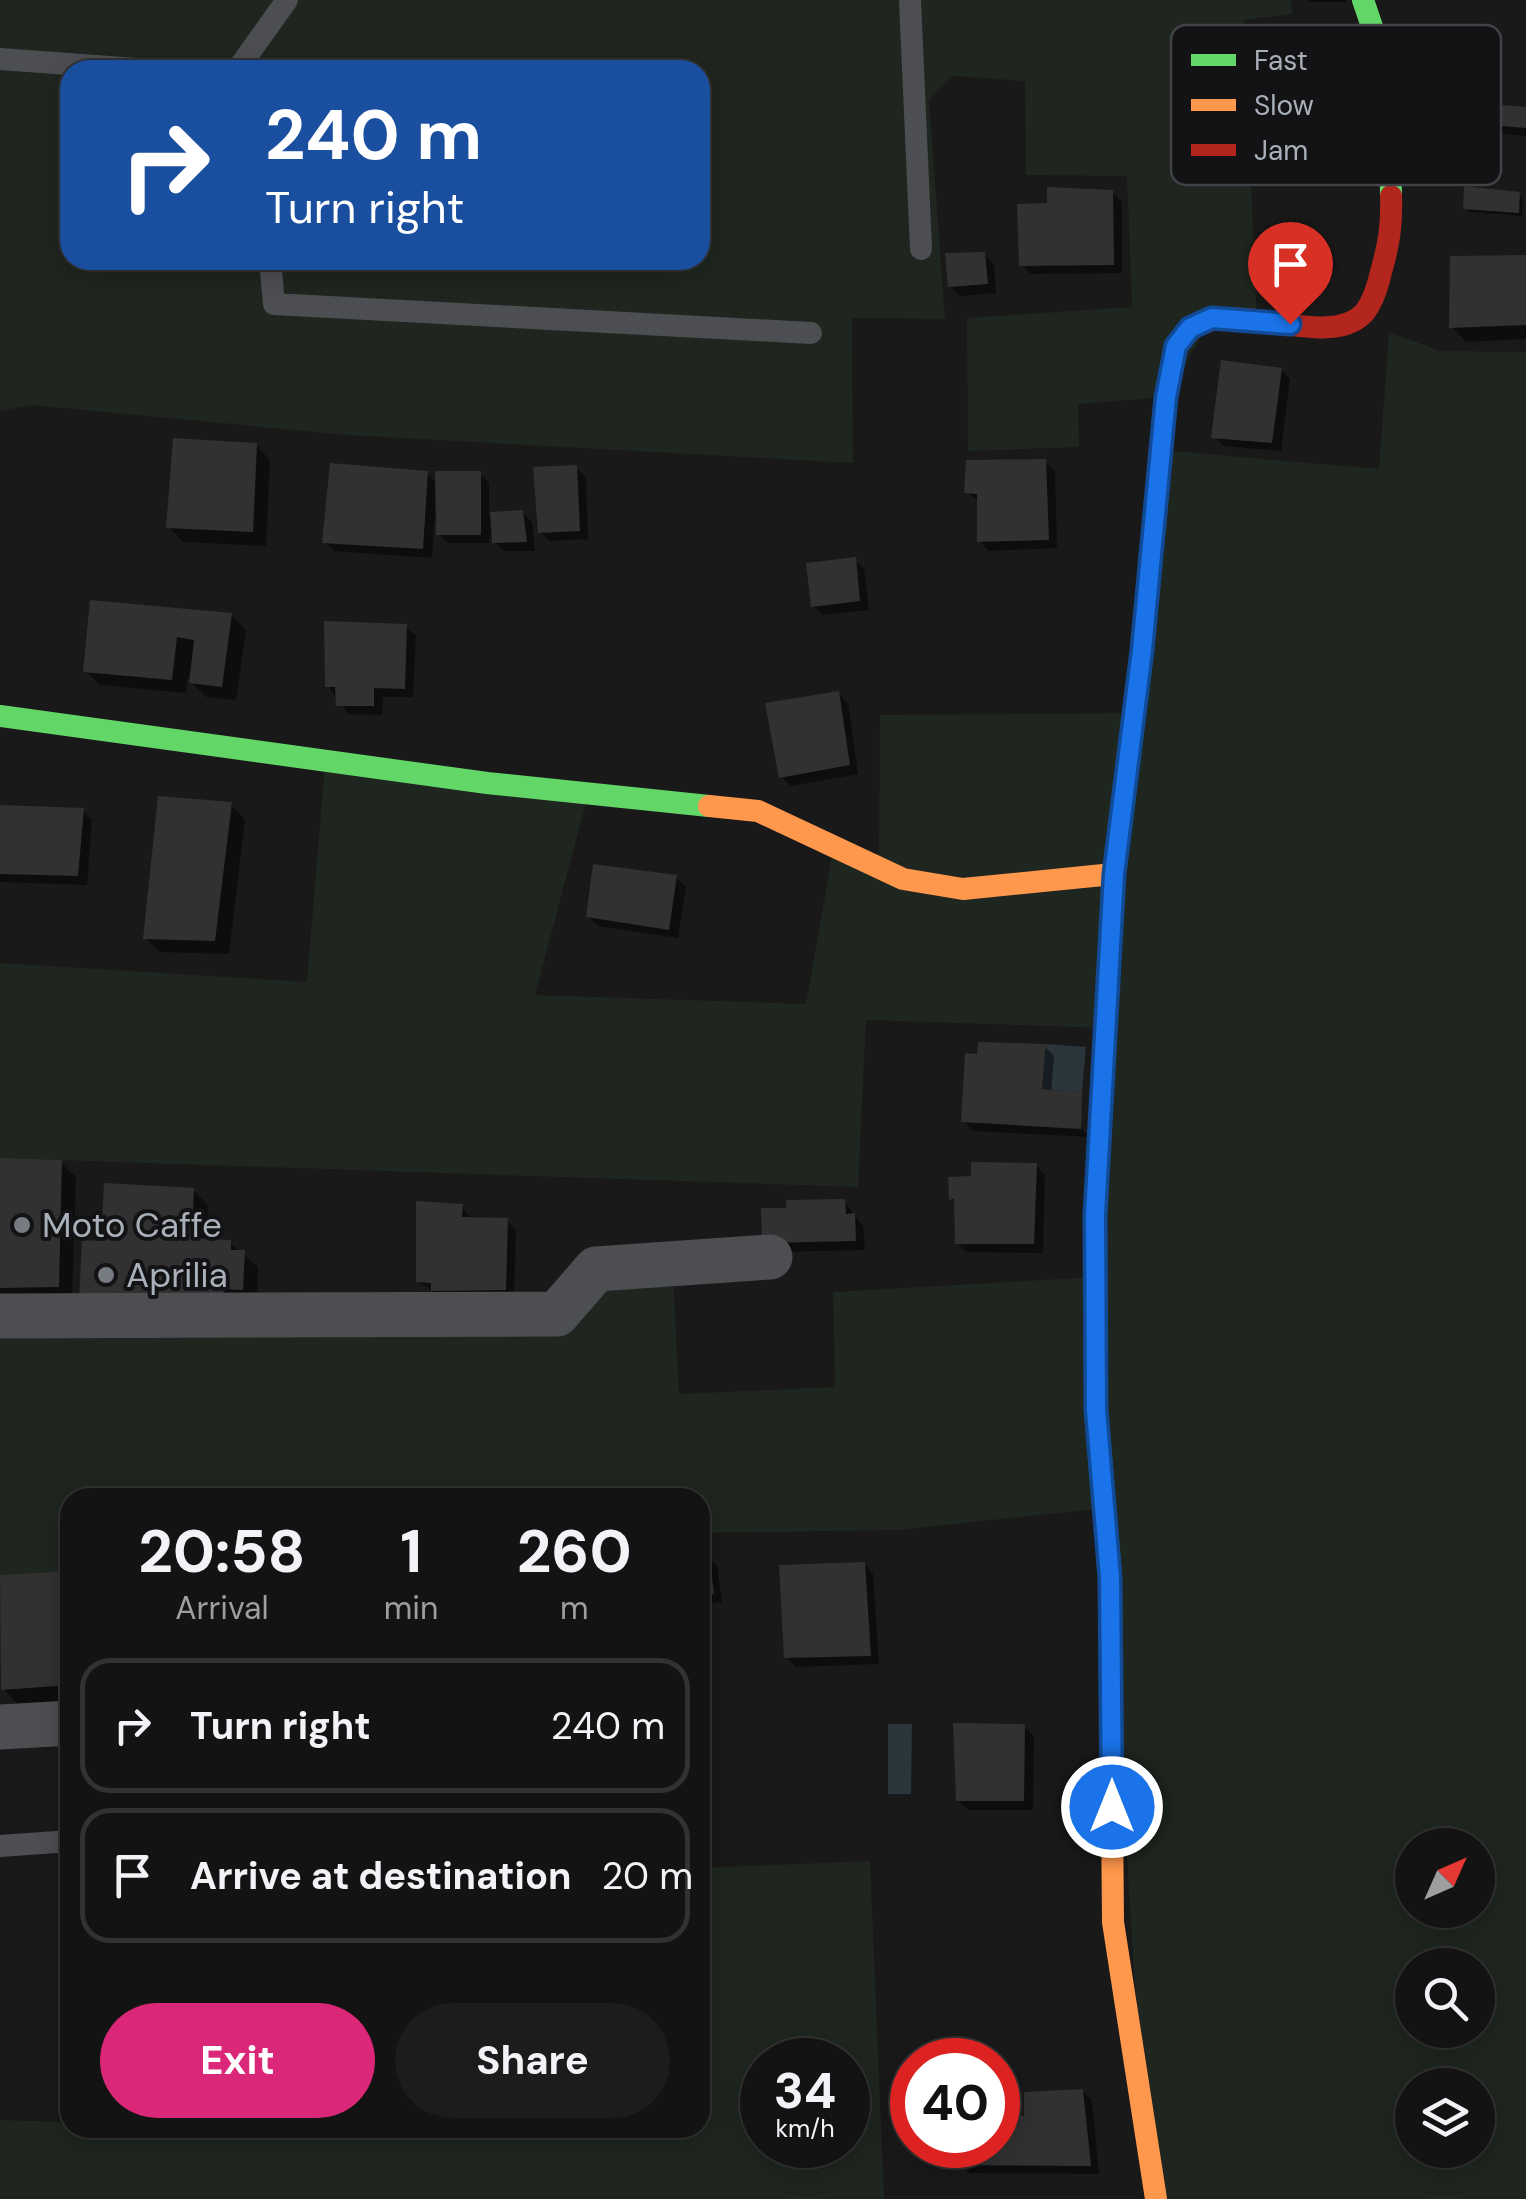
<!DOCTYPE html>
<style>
body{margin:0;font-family:"DM Sans",sans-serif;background:#1c1c1c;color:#f1f3f6;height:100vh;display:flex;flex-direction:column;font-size:38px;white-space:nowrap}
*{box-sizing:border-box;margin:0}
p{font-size:32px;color:#9d9ea0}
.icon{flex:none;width:55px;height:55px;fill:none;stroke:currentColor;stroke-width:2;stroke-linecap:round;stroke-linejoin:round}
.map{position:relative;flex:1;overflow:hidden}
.panel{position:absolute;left:60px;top:1488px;width:650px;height:650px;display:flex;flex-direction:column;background:#131313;border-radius:30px;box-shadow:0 5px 25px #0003,0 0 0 2px #323233}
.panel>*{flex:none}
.guide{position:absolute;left:60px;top:60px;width:650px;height:210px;border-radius:30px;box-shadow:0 5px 25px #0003,0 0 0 2px #323233;background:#1a4fa0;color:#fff;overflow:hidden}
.needle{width:65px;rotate:45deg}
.fabs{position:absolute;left:1395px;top:1828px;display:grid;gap:20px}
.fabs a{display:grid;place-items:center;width:100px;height:100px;border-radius:50%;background:#131313;box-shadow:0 5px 25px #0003,0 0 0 2px #323233;font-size:50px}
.speed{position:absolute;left:740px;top:2038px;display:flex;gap:20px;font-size:50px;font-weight:700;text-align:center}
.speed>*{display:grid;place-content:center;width:130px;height:130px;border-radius:50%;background:#131313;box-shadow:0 5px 25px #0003,0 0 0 2px #323233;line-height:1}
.speed small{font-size:25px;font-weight:400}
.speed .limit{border:15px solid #d22;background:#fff;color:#111}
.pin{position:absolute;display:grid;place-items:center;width:85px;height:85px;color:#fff;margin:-102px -42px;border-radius:50% 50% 50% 0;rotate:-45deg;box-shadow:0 0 10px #0007}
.pin .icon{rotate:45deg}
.me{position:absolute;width:110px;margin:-55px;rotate:0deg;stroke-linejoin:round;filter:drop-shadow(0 0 8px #0008)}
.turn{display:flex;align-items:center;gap:35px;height:210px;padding:0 40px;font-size:45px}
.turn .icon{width:130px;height:130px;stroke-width:2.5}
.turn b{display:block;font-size:70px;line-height:85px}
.eta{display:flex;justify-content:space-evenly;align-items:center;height:170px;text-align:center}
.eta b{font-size:60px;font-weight:700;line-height:70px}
.button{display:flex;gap:20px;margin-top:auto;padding:20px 40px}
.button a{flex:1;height:115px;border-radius:60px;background:#db2777;color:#fff;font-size:40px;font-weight:700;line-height:115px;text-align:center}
.button a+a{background:#1c1c1c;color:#f1f3f6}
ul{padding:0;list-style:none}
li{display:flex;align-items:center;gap:30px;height:135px;margin:0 20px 15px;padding:0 20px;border:5px solid #323233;border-radius:30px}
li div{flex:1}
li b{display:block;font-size:38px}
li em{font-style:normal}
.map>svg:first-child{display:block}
.green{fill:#1e261f;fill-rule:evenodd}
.water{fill:#2b353c}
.shadow{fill:#0007}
.building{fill:#313131}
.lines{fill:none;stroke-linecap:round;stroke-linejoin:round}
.lane{stroke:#4c4e52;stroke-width:22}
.street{stroke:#4c4e52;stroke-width:45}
.fast{stroke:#63d668;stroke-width:22}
.slow{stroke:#ff974d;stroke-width:22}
.jam{stroke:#b3261e;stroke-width:22}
.route-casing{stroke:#114b97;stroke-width:25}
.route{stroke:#1a73e8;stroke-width:18}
.poi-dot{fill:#777b82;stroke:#131315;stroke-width:4}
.labels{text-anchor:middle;stroke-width:8;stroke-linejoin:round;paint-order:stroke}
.poi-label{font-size:35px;fill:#a9b0ba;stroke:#131315;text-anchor:start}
.key{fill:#131315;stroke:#404247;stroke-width:2.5}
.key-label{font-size:28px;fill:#a9b0ba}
</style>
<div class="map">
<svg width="1526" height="2199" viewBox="0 0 1526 2199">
<rect width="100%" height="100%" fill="#191919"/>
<!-- green -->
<path class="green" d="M0 0H1291L1292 14 1244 20 1257 322 1212 318 1166 397 1078 404 1079 447 968 451 967 318 1132 307 1127 176 1026 175 1025 81 953 76 929 100 945 319 852 318 853 463 347 435 31 405 0 411ZM70 70H700V260H70Z
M1389 332 1440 351 1526 352V2199H1149L1104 1508 898 1530 700 1533V1498H70V1571L0 1575V1317L564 1323 596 1277 673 1275 679 1394 835 1387 833 1292 1096 1277 1105 1028 866 1020 858 1187 0 1158V963L307 982 325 764 588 795 535 995 806 1004 834 845 879 866 880 715 1134 713 1162 450 1379 469ZM1412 1845H1478V1910H1412ZM1412 1965H1478V2030H1412ZM1412 2085H1478V2150H1412Z
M870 1861 884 2199H0V2120L70 2122V2128H700V1868ZM762 2060H848V2145H762Z"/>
<!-- water -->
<path class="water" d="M1046 1044 1086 1047 1082 1092 1042 1089Z
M888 1724H912L911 1794H888Z"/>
<!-- shadow -->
<path class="shadow" d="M1307 0H1346V2H1308Z
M1526 109V136L1452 129 1443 120Z
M1112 192 1122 202V273L1031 274 1022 265Z
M1519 195 1523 199 1522 216 1469 212 1465 208Z
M984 254 994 264 996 293 960 296 950 286Z
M1526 257V339L1466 342 1452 327Z
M1281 370 1290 379 1281 451 1224 446 1214 437Z
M256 445 270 460 266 546 183 542 169 527Z
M1045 462 1055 471 1057 548 989 551 979 541V502L967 492Z
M576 468 586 477 588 539 550 541 540 532Z
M427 473 437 483 480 474 489 483V514L522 512 532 522 535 551H504L489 537V543H448L438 534V522H434L432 558 334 551 325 542Z
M855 560 864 569 869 610 823 615 814 606Z
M231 615 246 630 236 700 206 697 187 678 186 693 100 685 86 671Z
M406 627 416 636 413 697H383L382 715 348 714 328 686Z
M838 693 848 703 858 774 791 786 781 777Z
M231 805 245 819 229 954 160 952 145 938Z
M0 807 83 811 92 820 87 885 0 882Z
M676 877 686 887 678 938 598 926 588 916Z
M1044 1046 1054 1056 1051 1092 1089 1137 973 1131 964 1121Z
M0 1160 61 1163 76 1177 72 1300 0 1302Z
M1036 1165 1045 1175 1043 1253 967 1252 957 1243 956 1204 951 1199 973 1178Z
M193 1190 208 1205 206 1241 230 1243 258 1267 257 1303 238 1302 103 1244Z
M844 1201 863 1226 865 1250 774 1252 789 1211Z
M462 1206 471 1219 506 1220 516 1230 514 1299H443L418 1281Z
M700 1557H708L717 1566 722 1602 700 1605Z
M864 1564 873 1574 879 1664 796 1667 787 1657Z
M70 1573V1700L18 1704 3 1689 0 1578Z
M1024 1727 1034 1736 1033 1810H968L958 1800Z
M1083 2091 1092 2101 1099 2174 969 2173 960 2164 958 2145H998V2118L1027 2119Z"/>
<!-- building -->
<path class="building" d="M1442 100 1526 107V128L1440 121Z
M1464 186 1520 192 1519 213 1463 209Z
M1047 187 1113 190 1114 265 1019 266 1017 204 1047 203Z
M985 252 988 284 948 287 945 253Z
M1526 255V325L1449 328 1450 256Z
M1221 360 1282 368 1272 443 1211 438Z
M173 438 257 443 253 532 166 528Z
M1046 459 1049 540 977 542V494L964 493 966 460Z
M330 463 428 471 423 549 322 543Z
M577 465 580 531 538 533 533 467Z
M435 471H481V535H436Z
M523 510 527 542 492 543 490 512Z
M856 557 860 601 811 607 806 563Z
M90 600 232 613 222 687 189 683 194 640 177 637 172 680 83 672Z
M324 621 407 624 405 689 374 688V706H336L335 687H325Z
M839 691 850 765 779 778 765 703Z
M158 796 232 802 215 941 143 939Z
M0 805 84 808 78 876 0 874Z
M593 864 677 875 669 930 586 917Z
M978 1042 1046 1044 1042 1089 1082 1092 1081 1129 961 1122 965 1053 977 1054Z
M0 1158 62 1160 59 1287 0 1288Z
M971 1162 1037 1163 1034 1244H955L954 1199 949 1200 948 1177 971 1176Z
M104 1183 194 1188 192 1238 231 1240V1250H245L243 1290 224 1289 223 1306 79 1299 82 1240 101 1241Z
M845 1199 846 1214 855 1213 856 1241 762 1243 761 1208H786V1200Z
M416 1201 463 1204 462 1217 508 1218 506 1290 431 1291V1283L416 1282Z
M709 1554 714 1594 700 1595V1555Z
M865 1562 871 1656 784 1658 779 1565Z
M70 1571V1685L1 1690 0 1575Z
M953 1723 1025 1724 1024 1801H956Z
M1083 2089 1091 2166 957 2165 956 2145H998V2116H1024V2092Z"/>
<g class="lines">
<!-- lane -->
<path class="lane" d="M910 0 921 249
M0 59 150 70
M237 70 287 0
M270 260 274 304 811 333
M0 1846 70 1841"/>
<!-- street -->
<path class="street" d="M0 1316 557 1314 596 1269 770 1257
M0 1727 70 1723"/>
<!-- fast -->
<path class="fast" d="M1363 0 1389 77 1391 196
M0 716 487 783 709 806
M1102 1084 1113 874 1142 651 1152 543"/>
<!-- slow -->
<path class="slow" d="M709 806 758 811 903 879 963 889 1113 874
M1106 1530 1110 1578 1113 1922 1156 2199"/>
<!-- jam -->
<path class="jam" d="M1152 543C1157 487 1160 430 1170 375 1172 365 1172 353 1177 345 1213 283 1322 355 1363 314 1373 303 1378 285 1381 272 1389 244 1392 225 1391 196
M1102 1084 1095 1215 1096 1409 1106 1530"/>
</g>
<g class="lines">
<defs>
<path id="route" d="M1112 1807 1110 1578 1096 1410 1095 1215 1114 874 1142 650 1166 397 1176 346 1190 328 1212 318 1290 324"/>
</defs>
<!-- route casing -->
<use href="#route" class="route-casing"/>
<!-- route -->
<use href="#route" class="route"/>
</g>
<!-- markers -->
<g class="poi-dot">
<circle cx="22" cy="1225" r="10"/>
<circle cx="106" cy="1275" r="10"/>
</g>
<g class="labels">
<!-- poi labels -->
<g class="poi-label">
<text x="42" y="1237">Moto Caffe</text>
<text x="126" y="1287">Aprilia</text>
</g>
</g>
<!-- legend -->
<rect x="1171" y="25" width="330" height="160" rx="15" class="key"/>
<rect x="1191" y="54" width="45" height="12" fill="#63d668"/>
<rect x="1191" y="99" width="45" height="12" fill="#ff974d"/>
<rect x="1191" y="144" width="45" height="12" fill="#b3261e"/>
<g class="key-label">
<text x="1254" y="70">Fast</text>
<text x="1254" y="115">Slow</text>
<text x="1254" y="160">Jam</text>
</g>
</svg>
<div class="fabs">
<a><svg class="needle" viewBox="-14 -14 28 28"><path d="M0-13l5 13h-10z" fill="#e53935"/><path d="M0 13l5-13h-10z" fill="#9d9ea0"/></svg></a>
<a><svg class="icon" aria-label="search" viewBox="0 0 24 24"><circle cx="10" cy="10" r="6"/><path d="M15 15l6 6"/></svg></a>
<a><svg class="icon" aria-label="layers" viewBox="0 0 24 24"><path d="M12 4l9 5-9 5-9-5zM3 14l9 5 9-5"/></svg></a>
</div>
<div class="speed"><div>34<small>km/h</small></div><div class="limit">40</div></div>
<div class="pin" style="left:1290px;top:324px;background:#d93025"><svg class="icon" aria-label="arrive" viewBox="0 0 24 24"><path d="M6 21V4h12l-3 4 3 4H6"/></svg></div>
<svg class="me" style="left:1112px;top:1807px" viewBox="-20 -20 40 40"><circle r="17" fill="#1a73e8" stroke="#fff" stroke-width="3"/><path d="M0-11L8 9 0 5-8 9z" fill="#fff"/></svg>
<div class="guide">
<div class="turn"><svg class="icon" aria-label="right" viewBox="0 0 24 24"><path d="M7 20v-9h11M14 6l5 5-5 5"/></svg><div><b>240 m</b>Turn right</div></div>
</div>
<section class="panel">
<div class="eta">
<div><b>20:58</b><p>Arrival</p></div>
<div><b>1</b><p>min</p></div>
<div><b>260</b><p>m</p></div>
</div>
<ul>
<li><svg class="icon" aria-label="right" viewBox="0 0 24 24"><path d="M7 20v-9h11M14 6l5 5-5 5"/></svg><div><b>Turn right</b></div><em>240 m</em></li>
<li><svg class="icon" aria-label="arrive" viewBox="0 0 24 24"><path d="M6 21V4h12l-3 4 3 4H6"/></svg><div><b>Arrive at destination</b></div><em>20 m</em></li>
</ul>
<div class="button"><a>Exit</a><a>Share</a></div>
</section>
</div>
